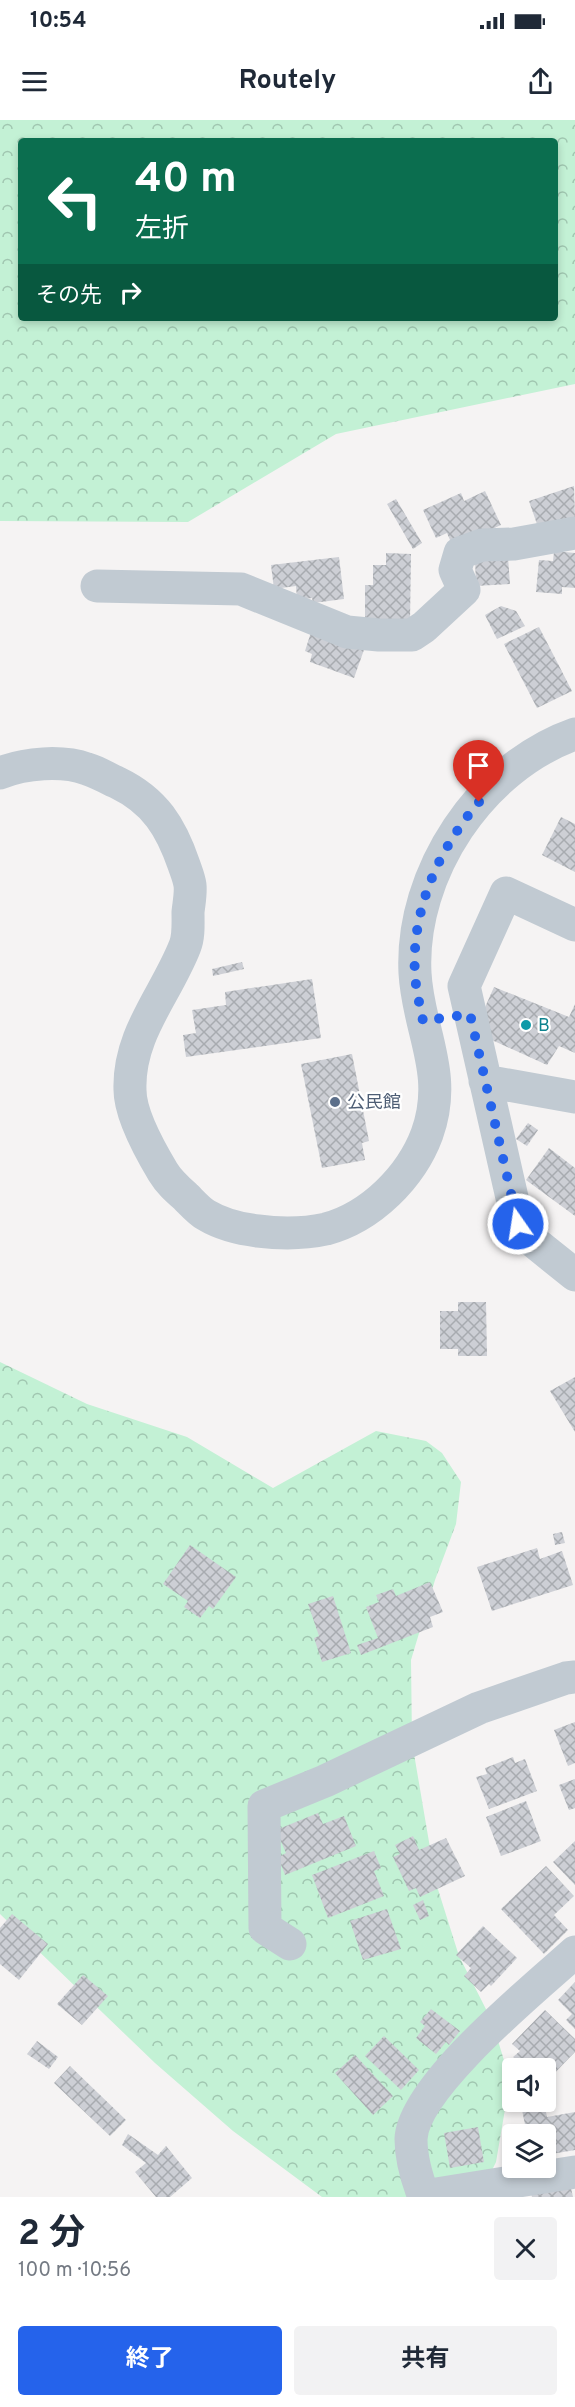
<!DOCTYPE html>
<html lang="ja">
<meta charset="utf-8">
<style>
body{margin:0;font-family:Overpass,"Noto Sans JP",sans-serif;background:#f2f2f3;color:#1f2937;height:100vh;display:flex;flex-direction:column;font-size:22px;white-space:nowrap}
*{box-sizing:border-box;margin:0}
p{font-size:20px;color:#747a83}
.icon{flex:none;width:33px;height:33px;fill:none;stroke:currentColor;stroke-width:2;stroke-linecap:round;stroke-linejoin:round}
.map{position:relative;height:2077px;overflow:hidden}
.sheet{display:flex;flex-direction:column;background:#fff;flex:1}
.sheet>*{flex:none}
.hud{position:absolute;left:18px;top:18px;width:540px;height:183px;border-radius:6px;box-shadow:0 3px 9px #0003;background:#0b6e4f;color:#fff;overflow:hidden}
.fabs{position:absolute;left:502px;top:1938px;display:grid;gap:12px}
.fabs a{display:grid;place-items:center;width:54px;height:54px;border-radius:6px;background:#fff;box-shadow:0 3px 9px #0003;font-size:30px}
.pin{position:absolute;display:grid;place-items:center;width:51px;height:51px;color:#fff;margin:-62px -26px;border-radius:50% 50% 50% 0;rotate:-45deg;box-shadow:0 0 6px #0007}
.pin .icon{rotate:45deg}
.me{position:absolute;width:66px;margin:-33px;rotate:347deg;stroke-linejoin:round;filter:drop-shadow(0 0 4px #0008)}
.turn{display:flex;align-items:center;gap:21px;height:126px;padding:0 18px;font-size:27px}
.turn .icon{width:78px;height:78px;stroke-width:2.5}
.turn b{display:block;font-size:42px;line-height:51px}
.then{display:flex;align-items:center;height:57px;padding:0 18px;background:#0003;gap:12px;font-size:22px}
.round{display:grid;place-items:center;flex:none;width:63px;height:63px;border-radius:6px;background:#f2f2f3}
.overview{display:flex;align-items:center;justify-content:space-between;height:102px;padding:0 18px}
h1{font-size:36px;font-weight:700;line-height:45px}
.button{display:flex;gap:12px;margin-top:auto;padding:12px 18px}
.button a{flex:1;height:69px;border-radius:6px;background:#2563eb;color:#fff;font-size:24px;font-weight:700;line-height:69px;text-align:center}
.button a+a{background:#f2f2f3;color:#1f2937}
.status{display:flex;justify-content:space-between;align-items:center;height:42px;padding:0 30px;background:#fff;direction:ltr}
.status svg{height:16px;fill:currentColor}
header{display:flex;justify-content:space-between;align-items:center;height:78px;padding:0 18px;background:#fff;font-size:27px;font-weight:700}
.map>svg:first-child{display:block}
.forest{fill:url(#forest-crowns);fill-rule:evenodd}
.building{fill:url(#building-cross-hatch)}
.lines{fill:none;stroke-linecap:round;stroke-linejoin:round}
.minor{stroke:#c1cad2;stroke-width:33}
.route{stroke:#2563eb;stroke-width:10;stroke-dasharray:0 18}
.culture-dot{fill:#0f9aa8;stroke:#fff;stroke-width:2}
.service-dot{fill:#5c6f8a;stroke:#fff;stroke-width:2}
.labels{text-anchor:middle;stroke-width:4.5;stroke-linejoin:round;paint-order:stroke}
.culture-label{font-size:18px;fill:#0d838f;stroke:#fff;text-anchor:start}
.service-label{font-size:18px;fill:#4e5e75;stroke:#fff;text-anchor:start}
</style>
<div class="status"><b>10:54</b><svg viewBox="0 0 49 12"><path d="M0 12V9h3v3zM5 12V6h3v6zM10 12V3h3v9zM15 12V0h3v12zM26 1h20v11H26zM47 4h2v5h-2z"/></svg></div>
<header><svg class="icon" aria-label="menu" viewBox="0 0 24 24"><path d="M4 6h16M4 12h16M4 18h16"/></svg>Routely<svg class="icon" aria-label="share" viewBox="0 0 24 24"><path d="M12 15V3M7 8l5-5 5 5M5 13v7h14v-7"/></svg></header>
<div class="map">
<svg width="575" height="2077" viewBox="0 0 575 2077">
<defs>
<pattern id="forest-crowns" width="20" height="18" patternUnits="userSpaceOnUse" patternTransform="scale(1.5)"><rect width="20" height="18" fill="#c3f1d5"/><path d="M2 6a3 3 0 1 1 6 0M12 15a3 3 0 1 1 6 0" fill="none" stroke="#a0c6b0"/></pattern>
<pattern id="building-cross-hatch" width="8" height="8" patternUnits="userSpaceOnUse" patternTransform="scale(1.5)"><rect width="8" height="8" fill="#cdcfd5"/><path d="M0 0l8 8M0 8l8-8" fill="none" stroke="#a8abb0"/></pattern>
</defs>
<rect width="100%" height="100%" fill="#f5f3f3"/>
<!-- forest -->
<path class="forest" d="M0 0H575V264L336 314 188 402 0 401ZM21 21H555V198H21Z
M0 1242 87 1284 187 1317 273 1368 376 1311 426 1321 442 1333 461 1362 456 1404 435 1460 411 1540 412 1622 436 1763 459 1836 492 1901 510 1960 496 2042 479 2077H322L233 2011 155 1943 0 1794Z"/>
<!-- building -->
<path class="building" d="M574 366 575 398 539 410 529 381Z
M485 371 501 405 453 427 447 413 436 418 423 390 461 373 464 381Z
M396 379 422 423 413 429 387 384Z
M554 431 575 433V468L562 467V474L536 472 539 440 553 441Z
M386 433 411 434 410 502 365 501V465H373V445H386Z
M339 437 344 479 313 483 312 478 297 480 296 466 274 469 271 445Z
M508 437 510 464 476 466 475 438Z
M501 486 516 491 525 506 497 519 485 495Z
M539 507 572 571 537 588 504 524Z
M312 509 365 527 354 558 310 542 312 534 305 531Z
M561 697 575 704V752L542 735Z
M242 842 244 849 213 856 212 849Z
M312 859 321 918 186 937 183 915 196 913 192 890 226 885 225 872Z
M494 867 569 897 575 884V933L559 926 547 945 474 912Z
M352 934 369 1021 362 1023 365 1040 322 1048 301 944Z
M528 1003 538 1010 527 1026 516 1019Z
M549 1028 575 1048V1096L526 1060Z
M458 1182H486L487 1236H458V1229H440V1191H458Z
M575 1257V1312L550 1271Z
M562 1412 565 1423 555 1425 553 1414Z
M190 1425 236 1457 213 1489 209 1486 200 1498 184 1487 188 1481 163 1464Z
M537 1428 540 1439 562 1431 573 1465 492 1491 477 1447Z
M430 1462 443 1492 430 1497 433 1507 361 1535 357 1525 378 1518 366 1487 379 1482 376 1475 393 1469 396 1476Z
M333 1476 351 1533 322 1542 314 1518 319 1516 308 1484Z
M575 1602V1643L568 1646 554 1610Z
M513 1637 515 1643 525 1639 537 1671 489 1689 476 1657 487 1654 485 1648Z
M575 1659V1688L569 1690 559 1665Z
M526 1681 541 1721 501 1736 486 1697Z
M318 1693 323 1704 344 1696 356 1726 285 1755 278 1737 286 1733 276 1710Z
M413 1716 419 1730 446 1718 465 1756 420 1777 416 1768 409 1771 393 1737 400 1734 395 1725Z
M575 1721V1765L553 1742Z
M374 1731 381 1748 374 1751 384 1776 328 1798 312 1755Z
M546 1746 574 1776 554 1795 568 1810 544 1834 501 1789Z
M423 1780 429 1796 420 1800 413 1785Z
M387 1789 401 1829 363 1840 350 1801Z
M12 1794 48 1824 19 1860 0 1844V1808Z
M483 1806 517 1838 491 1866 489 1864 481 1872 464 1856 471 1848 456 1835Z
M83 1855 108 1876 82 1905 57 1884Z
M575 1862V1909L566 1900 572 1894 558 1880Z
M431 1889 460 1911 449 1925 446 1922 436 1934 416 1918 425 1906 420 1902Z
M545 1890 575 1919V1932L546 1962V1948H525L513 1937 520 1931 512 1924Z
M384 1916 419 1950 401 1970 365 1936Z
M37 1921 58 1937 49 1949 27 1934Z
M355 1935 393 1976 373 1995 335 1953Z
M70 1946 126 2000 110 2016 54 1963Z
M545 1987 547 1997 575 1992V2030L546 2035V2014H527L522 1990Z
M478 2007 484 2042 450 2048 444 2013Z
M128 2014 158 2035 166 2026 192 2058 170 2077H156L135 2052 146 2043 122 2025Z
M571 2068 573 2077H532L531 2074Z"/>
<g class="lines">
<!-- minor -->
<path class="minor" d="M97 466 241 469 347 512 379 515H412L424 507 464 470 455 450 460 433 482 425 514 424 575 413
M0 653C25 643 62 640 87 649 98 652 108 659 118 663 155 681 171 707 184 745 186 751 189 758 190 765 191 773 189 783 188 792 188 803 189 816 185 826 166 875 128 914 130 970 130 994 151 1032 163 1052 169 1062 177 1069 186 1077 192 1083 199 1091 206 1095 221 1104 241 1109 258 1111 281 1114 303 1114 326 1109 371 1097 411 1057 427 1014 449 953 418 911 415 853 410 753 481 647 575 614
M575 805 506 773 464 866 518 1104 534 1122 575 1155
M485 961 575 977
M290 1824 265 1808 264 1686 325 1661 479 1588 566 1558 575 1557
M424 2076 575 2052
M424 2077C417 2059 411 2039 411 2019 413 1967 535 1868 575 1832"/>
</g>
<g class="lines">
<!-- route -->
<path class="route" d="M479 682C438 730 411 791 415 855 416 870 420 886 423 901L470 894 518 1104"/>
</g>
<!-- markers -->
<circle class="culture-dot" cx="526" cy="905" r="6"/>
<circle class="service-dot" cx="335" cy="982" r="6"/>
<g class="labels">
<!-- culture labels -->
<g class="culture-label">
<text x="538" y="911">B</text>
</g>
<!-- service labels -->
<g class="service-label">
<text x="347" y="988">公民館</text>
</g>
</g>
</svg>
<div class="fabs">
<a><svg class="icon" aria-label="sound" viewBox="0 0 24 24"><path d="M4 9h4l5-4v14l-5-4H4zM17 9q2 3 0 6"/></svg></a>
<a><svg class="icon" aria-label="layers" viewBox="0 0 24 24"><path d="M12 4l9 5-9 5-9-5zM3 14l9 5 9-5"/></svg></a>
</div>
<div class="pin" style="left:479px;top:682px;background:#d93025"><svg class="icon" aria-label="arrive" viewBox="0 0 24 24"><path d="M6 21V4h12l-3 4 3 4H6"/></svg></div>
<svg class="me" style="left:518px;top:1104px" viewBox="-20 -20 40 40"><circle r="17" fill="#2563eb" stroke="#fff" stroke-width="3"/><path d="M0-11L8 9 0 5-8 9z" fill="#fff"/></svg>
<div class="hud">
<div class="turn"><svg class="icon" aria-label="left" viewBox="0 0 24 24"><path d="M17 20v-9H6M10 6l-5 5 5 5"/></svg><div><b>40 m</b>左折</div></div>
<div class="then">その先<svg class="icon" aria-label="right" viewBox="0 0 24 24"><path d="M7 20v-9h11M14 6l5 5-5 5"/></svg></div>
</div>
</div>
<section class="sheet">
<div class="overview"><div><h1>2 分</h1><p>100 m · 10:56</p></div><a class="round"><svg class="icon" aria-label="close" viewBox="0 0 24 24"><path d="M6 6l12 12M18 6L6 18"/></svg></a></div>
<div class="button"><a>終了</a><a>共有</a></div>
</section>
